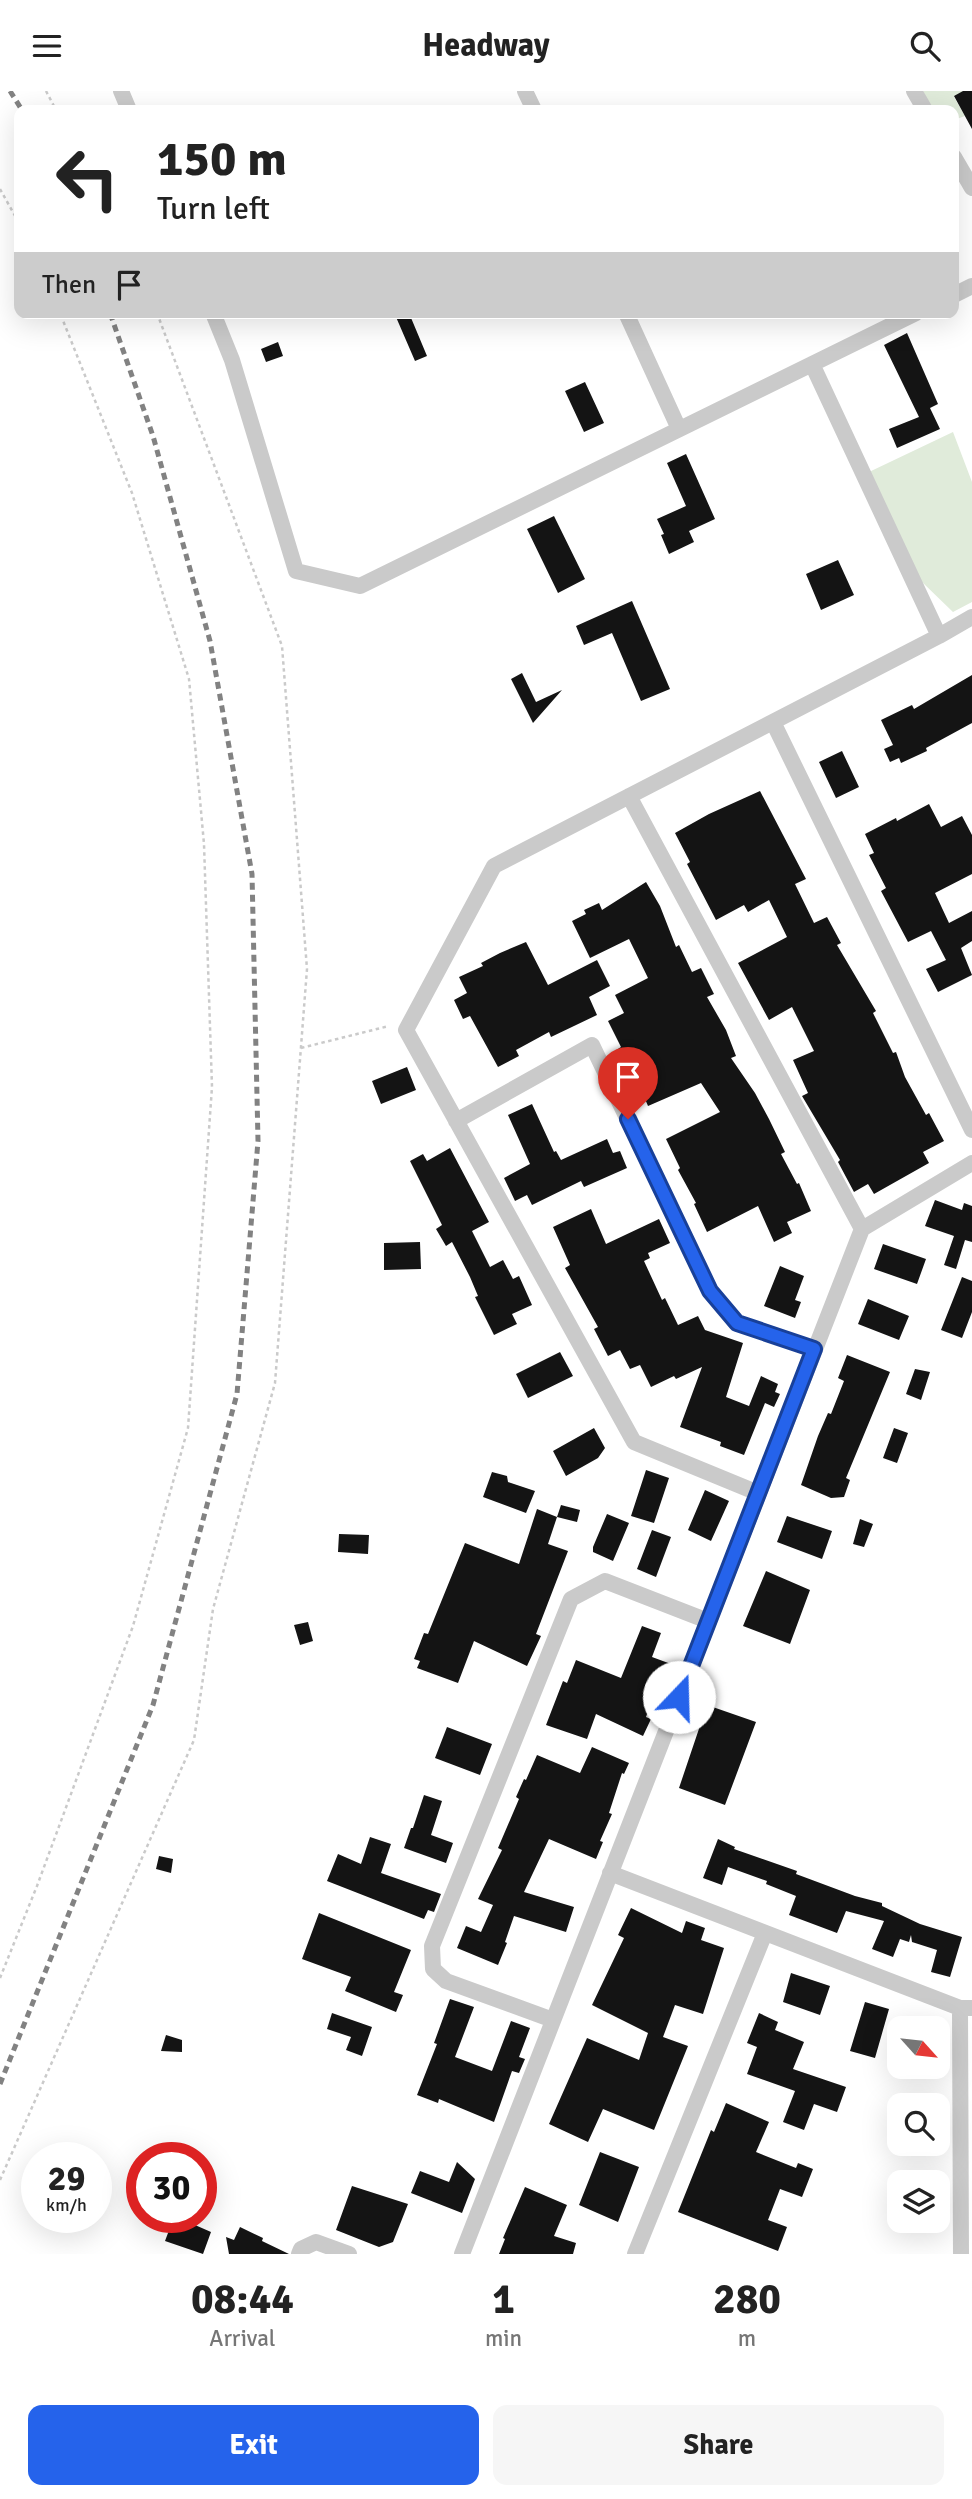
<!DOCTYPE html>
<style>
body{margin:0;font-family:Signika,sans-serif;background:#f6f6f6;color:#222;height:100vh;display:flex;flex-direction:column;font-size:26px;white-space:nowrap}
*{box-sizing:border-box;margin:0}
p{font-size:23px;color:#767676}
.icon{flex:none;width:38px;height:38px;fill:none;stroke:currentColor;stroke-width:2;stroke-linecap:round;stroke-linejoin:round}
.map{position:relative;height:2163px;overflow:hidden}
.drawer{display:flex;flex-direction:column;background:#fff;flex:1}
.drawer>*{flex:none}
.hud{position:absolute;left:14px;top:14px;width:945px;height:214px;border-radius:14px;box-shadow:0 7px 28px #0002;background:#fff;color:#222;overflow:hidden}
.needle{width:46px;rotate:117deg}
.controls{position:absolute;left:887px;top:1925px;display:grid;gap:14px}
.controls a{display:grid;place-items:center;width:63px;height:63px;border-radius:14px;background:#fff;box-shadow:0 7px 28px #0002;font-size:35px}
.speed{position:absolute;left:21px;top:2051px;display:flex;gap:14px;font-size:35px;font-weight:700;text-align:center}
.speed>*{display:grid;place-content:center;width:91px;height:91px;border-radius:50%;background:#fff;box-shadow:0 7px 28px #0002;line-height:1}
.speed small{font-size:18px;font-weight:400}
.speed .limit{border:10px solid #d22;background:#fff;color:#111}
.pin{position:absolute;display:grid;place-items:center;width:60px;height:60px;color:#fff;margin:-72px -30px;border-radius:50% 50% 50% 0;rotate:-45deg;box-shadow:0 0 7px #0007}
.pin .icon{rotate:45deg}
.me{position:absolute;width:77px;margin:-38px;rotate:21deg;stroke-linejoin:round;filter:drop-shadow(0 0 5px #0008)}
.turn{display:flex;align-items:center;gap:24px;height:147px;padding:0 28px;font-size:32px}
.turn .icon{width:91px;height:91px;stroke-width:2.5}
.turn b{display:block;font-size:49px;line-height:60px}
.then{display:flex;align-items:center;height:66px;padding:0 28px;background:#0003;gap:14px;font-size:26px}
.eta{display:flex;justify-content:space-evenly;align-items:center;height:119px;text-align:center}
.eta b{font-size:42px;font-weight:800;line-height:49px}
.button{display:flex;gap:14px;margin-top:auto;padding:14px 28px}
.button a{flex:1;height:80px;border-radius:14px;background:#2563eb;color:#fff;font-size:28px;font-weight:800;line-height:80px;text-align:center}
.button a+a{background:#f6f6f6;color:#222}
header{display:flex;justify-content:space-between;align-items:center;height:91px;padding:0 28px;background:#fff;font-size:32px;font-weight:800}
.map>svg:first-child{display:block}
.green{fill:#e0ebda}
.building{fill:#141414}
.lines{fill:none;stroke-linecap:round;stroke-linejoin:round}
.path{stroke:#cacaca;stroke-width:2.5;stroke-dasharray:3.5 3.5;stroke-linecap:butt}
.minor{stroke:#cacaca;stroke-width:16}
.rail{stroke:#828282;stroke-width:5;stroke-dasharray:7 5;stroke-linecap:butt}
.route-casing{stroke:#184099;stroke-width:18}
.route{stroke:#2563eb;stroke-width:12}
</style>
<header><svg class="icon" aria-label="menu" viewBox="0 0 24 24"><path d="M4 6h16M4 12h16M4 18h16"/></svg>Headway<svg class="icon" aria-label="search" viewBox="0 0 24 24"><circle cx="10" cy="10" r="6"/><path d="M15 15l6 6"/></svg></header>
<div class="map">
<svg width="972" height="2163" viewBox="0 0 972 2163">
<rect width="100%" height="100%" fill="#fff"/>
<!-- green -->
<path class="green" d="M923 0H963L954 6 965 25 954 29V19H932Z
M953 341 972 391V511L953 521 922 491 869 381Z"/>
<!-- building -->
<path class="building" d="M963 0H972V38L954 5Z
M405 222H409L427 265 415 270 396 226Z
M907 242 938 313 930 317 940 338 897 357 889 338 919 326 884 254Z
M278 251 283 265 266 271 261 258Z
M585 291 604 332 584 341 565 300Z
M686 363 715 428 689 440 694 451 669 463 661 444 664 443 657 428 686 415 667 372Z
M554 425 585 488 558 502 527 438Z
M838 469 854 504 821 519 806 483Z
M632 510 670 598 641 610 612 542 584 554 576 535Z
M522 582 536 611 562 599 533 632 511 588Z
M972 584V632L926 657 927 660 901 672 899 667 890 671 884 658 893 654 881 629 912 614 914 618Z
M842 660 859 696 836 707 819 671Z
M760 700 806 788 795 793 814 832 827 826 841 852 837 854 876 920 873 922 893 962 896 961 905 986 926 1024 929 1022 944 1050 923 1061 929 1072 874 1103 868 1093 854 1101 838 1071 840 1069 802 1005 808 1002 793 969 814 960 792 916 769 929 738 872 787 846 769 809 748 821 744 814 716 829 687 773 690 771 675 742 709 723Z
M929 713 941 736 962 725 972 744V783L935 802 949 832 972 820V850L961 857 972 884 938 901 926 878 946 869 931 840 908 851 881 800 886 797 869 764 874 762 865 743 896 727 897 730Z
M646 791 660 815 676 856 679 854 692 881 701 877 714 903 707 906 726 939 736 965 731 967 755 1002 769 1028 785 1061 781 1063 797 1093 799 1092 811 1120 787 1131 792 1142 774 1151 758 1115 707 1141 694 1113 696 1112 678 1079 680 1077 666 1048 720 1021 701 992 648 1015 634 982 631 983 618 958 621 956 608 930 624 922 615 904 648 887 629 848 590 867 572 830 586 823 584 819 599 812 602 819Z
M526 851 548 894 597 869 610 895 589 906 597 924 551 946 549 941 516 959 519 965 498 976 470 925 463 928 454 909 467 902 459 886 483 875 481 872 500 862Z
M407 976 416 999 381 1013 372 990Z
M532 1013 554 1061 556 1060 561 1069 607 1048 613 1062 620 1060 627 1077 584 1096 581 1090 532 1114 527 1104 515 1110 504 1087 530 1073 508 1024Z
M450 1057 489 1131 472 1140 490 1176 503 1169 513 1188 519 1185 532 1214 512 1223 517 1233 494 1244 475 1206 478 1205 470 1186 452 1151 446 1155 436 1138 442 1134 410 1070 423 1063 427 1070Z
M935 1109 962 1119 964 1112 972 1115V1151L965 1149 956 1178 944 1174 954 1145 925 1135Z
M591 1118 606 1153 659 1128 670 1152 648 1162 650 1167 644 1170 662 1209 665 1207 678 1234 698 1225 705 1239 743 1252 726 1306 749 1315 761 1285 778 1293 775 1301 780 1303 774 1316 765 1312 744 1364 720 1355 721 1351 680 1336 702 1276 676 1288 674 1285 651 1296 640 1274 630 1278 620 1259 608 1265 594 1238 598 1236 565 1177 570 1174 553 1136Z
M420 1151 421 1178 384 1179V1152Z
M883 1153 926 1168 917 1193 874 1178Z
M780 1175 804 1185 795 1209 801 1211 795 1227 764 1215Z
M962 1186 972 1190V1221L962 1247 941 1239Z
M868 1208 909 1225 899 1249 858 1233Z
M560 1261 573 1285 528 1307 516 1283Z
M847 1264 890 1281 846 1387 850 1389 844 1406 831 1407 801 1394 818 1345 828 1322 831 1323 844 1290 838 1287Z
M915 1278 930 1281 921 1309 906 1303Z
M594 1337 605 1357 598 1367 566 1385 553 1360Z
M894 1337 908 1342 897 1372 883 1367Z
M646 1379 669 1387 654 1432 631 1425Z
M492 1381 507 1385 508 1391 535 1400 526 1422 483 1406Z
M705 1399 729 1410 711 1450 688 1439Z
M561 1414 580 1419 577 1431 557 1426Z
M537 1418 557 1426 548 1453 568 1460 536 1543 541 1545 527 1575 474 1550 458 1592 417 1577 420 1570 414 1568 424 1542 428 1543 465 1452 519 1473Z
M607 1423 629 1432 613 1470 593 1461V1456Z
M787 1425 832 1440 822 1468 777 1451Z
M860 1428 873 1433 864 1456 853 1453Z
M652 1439 671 1446 656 1486 637 1478Z
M339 1443 369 1444 368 1463 338 1461Z
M766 1480 810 1499 790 1553 743 1535Z
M308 1531 313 1550 300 1554 294 1534Z
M642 1535 661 1542 652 1566 671 1573 661 1598 657 1596 646 1626 651 1628 643 1645 596 1623 587 1648 546 1634 563 1590 567 1592 576 1569 621 1587Z
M707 1614 756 1631 725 1714 679 1697Z
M447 1636 492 1653 480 1684 435 1667Z
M592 1656 629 1672 624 1683 622 1682 609 1722 612 1723 600 1750 603 1751 596 1768 549 1748 524 1801 574 1816 566 1841 514 1825 505 1851 507 1852 498 1874 457 1857 466 1835 481 1841 493 1814 478 1808 502 1759 498 1757 519 1708 516 1706 524 1688 526 1689 537 1664 580 1682Z
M424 1704 442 1710 431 1744 453 1752 446 1772 404 1757 411 1737H413Z
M370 1746 391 1753 381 1782 441 1803 434 1821 428 1819 424 1828 327 1790 338 1763 361 1773Z
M718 1748 735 1756 734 1758 797 1780 796 1783 855 1805 882 1812V1815L920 1833 962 1846 950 1886 931 1881 937 1859 912 1851 911 1844 909 1851 900 1848 893 1866 872 1858 884 1830 846 1820 837 1842 789 1824 796 1805 766 1793 767 1790 728 1776 722 1794 703 1787Z
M159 1765 173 1768 171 1782 156 1778Z
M631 1817 682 1842 686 1830 705 1837 701 1849 724 1857 703 1923 675 1914 663 1946 688 1955 654 2039 603 2018 588 2051 549 2033 587 1947 639 1969 648 1942 592 1914 624 1847 618 1844Z
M319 1822 411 1859 394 1901 403 1904 396 1921 345 1900 351 1886 302 1868Z
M791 1882 830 1895 820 1924 783 1911Z
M450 1908 474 1916 455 1966 492 1980 511 1930 530 1937 519 1966 525 1968 519 1982 512 1980 494 2031 439 2008 438 2012 417 2004 437 1953 434 1952Z
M865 1911 889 1918 875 1967 850 1960Z
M332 1922 372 1936 362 1965 346 1959 351 1946 327 1938Z
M759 1922 778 1931 775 1939 804 1951 793 1978 846 1996 837 2021 814 2013 804 2039 783 2031 795 2000 747 1983 757 1956 747 1952Z
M166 1944 182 1949V1961L161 1960Z
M726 2012 769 2031 756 2061 796 2077 798 2072 813 2078 802 2106 780 2098 768 2129 787 2136 778 2160 678 2121 711 2039 714 2041Z
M600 2061 639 2076 618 2131 579 2114Z
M457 2071 475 2088 462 2122 411 2102 420 2080 449 2091Z
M352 2095 408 2113 393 2151 379 2156 336 2139Z
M525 2096 567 2114 554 2145 576 2152 573 2163H499L505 2148 503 2147Z
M174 2126H198L195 2134 211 2141 203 2163 165 2150Z
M240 2136 263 2147 262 2150 289 2163H229L226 2146 234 2149Z"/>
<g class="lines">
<!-- path -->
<path class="path" d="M46 0 56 19
M0 98 19 132
M301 957 389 935
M0 1887 37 1795 133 1535 188 1337 212 996 204 753 189 588 132 402 60 222
M0 2089 194 1649 213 1518 275 1292 307 878 282 555 157 222"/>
<!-- minor -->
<path class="minor" d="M121 0 129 19
M525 0 534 19
M914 0 925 19
M954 66 972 97
M954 204 972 195
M213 222 232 269 296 480 360 495 916 222
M626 222 679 338
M812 273 939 545
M773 631 972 1039
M629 705 862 1138
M456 1030 592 954 710 1200 737 1232 814 1258
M758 1402 634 1351 406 939 494 775 939 545 972 526
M610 1782 960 1917H972
M960 1917 961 2163
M553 1929 446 1890 433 1878 432 1855 571 1508 605 1490 708 1530
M299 2163 301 2158 316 2151 349 2163
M462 2163 862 1138 972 1072
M635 2163 765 1842"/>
<!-- rail -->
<path class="rail" d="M10 0 22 19
M0 1993 153 1614 237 1303 258 1050 252 783 210 550 153 345 110 222"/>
</g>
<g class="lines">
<defs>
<path id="route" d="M628 1028 710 1200 737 1232 814 1258 679 1606"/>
</defs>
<!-- route casing -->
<use href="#route" class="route-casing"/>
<!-- route -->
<use href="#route" class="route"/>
</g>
</svg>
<div class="controls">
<a><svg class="needle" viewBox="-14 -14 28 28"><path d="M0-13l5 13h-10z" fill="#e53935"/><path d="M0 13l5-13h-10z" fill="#767676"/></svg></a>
<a><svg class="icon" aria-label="search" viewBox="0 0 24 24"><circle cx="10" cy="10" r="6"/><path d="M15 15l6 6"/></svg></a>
<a><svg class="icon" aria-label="layers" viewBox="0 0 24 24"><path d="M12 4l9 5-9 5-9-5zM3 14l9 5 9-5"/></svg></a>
</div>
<div class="speed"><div>29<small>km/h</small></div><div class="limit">30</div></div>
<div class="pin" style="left:628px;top:1028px;background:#d93025"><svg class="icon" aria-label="arrive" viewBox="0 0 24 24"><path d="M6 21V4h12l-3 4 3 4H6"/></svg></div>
<svg class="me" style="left:679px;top:1606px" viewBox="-20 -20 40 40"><circle r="19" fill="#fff"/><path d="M0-13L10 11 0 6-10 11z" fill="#2563eb"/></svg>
<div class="hud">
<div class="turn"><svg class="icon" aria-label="left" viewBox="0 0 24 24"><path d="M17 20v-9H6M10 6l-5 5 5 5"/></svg><div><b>150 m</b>Turn left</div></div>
<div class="then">Then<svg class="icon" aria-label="arrive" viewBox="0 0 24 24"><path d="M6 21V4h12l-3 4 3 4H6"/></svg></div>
</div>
</div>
<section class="drawer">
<div class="eta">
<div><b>08:44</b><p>Arrival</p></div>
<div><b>1</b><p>min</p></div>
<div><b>280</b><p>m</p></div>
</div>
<div class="button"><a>Exit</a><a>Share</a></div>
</section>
